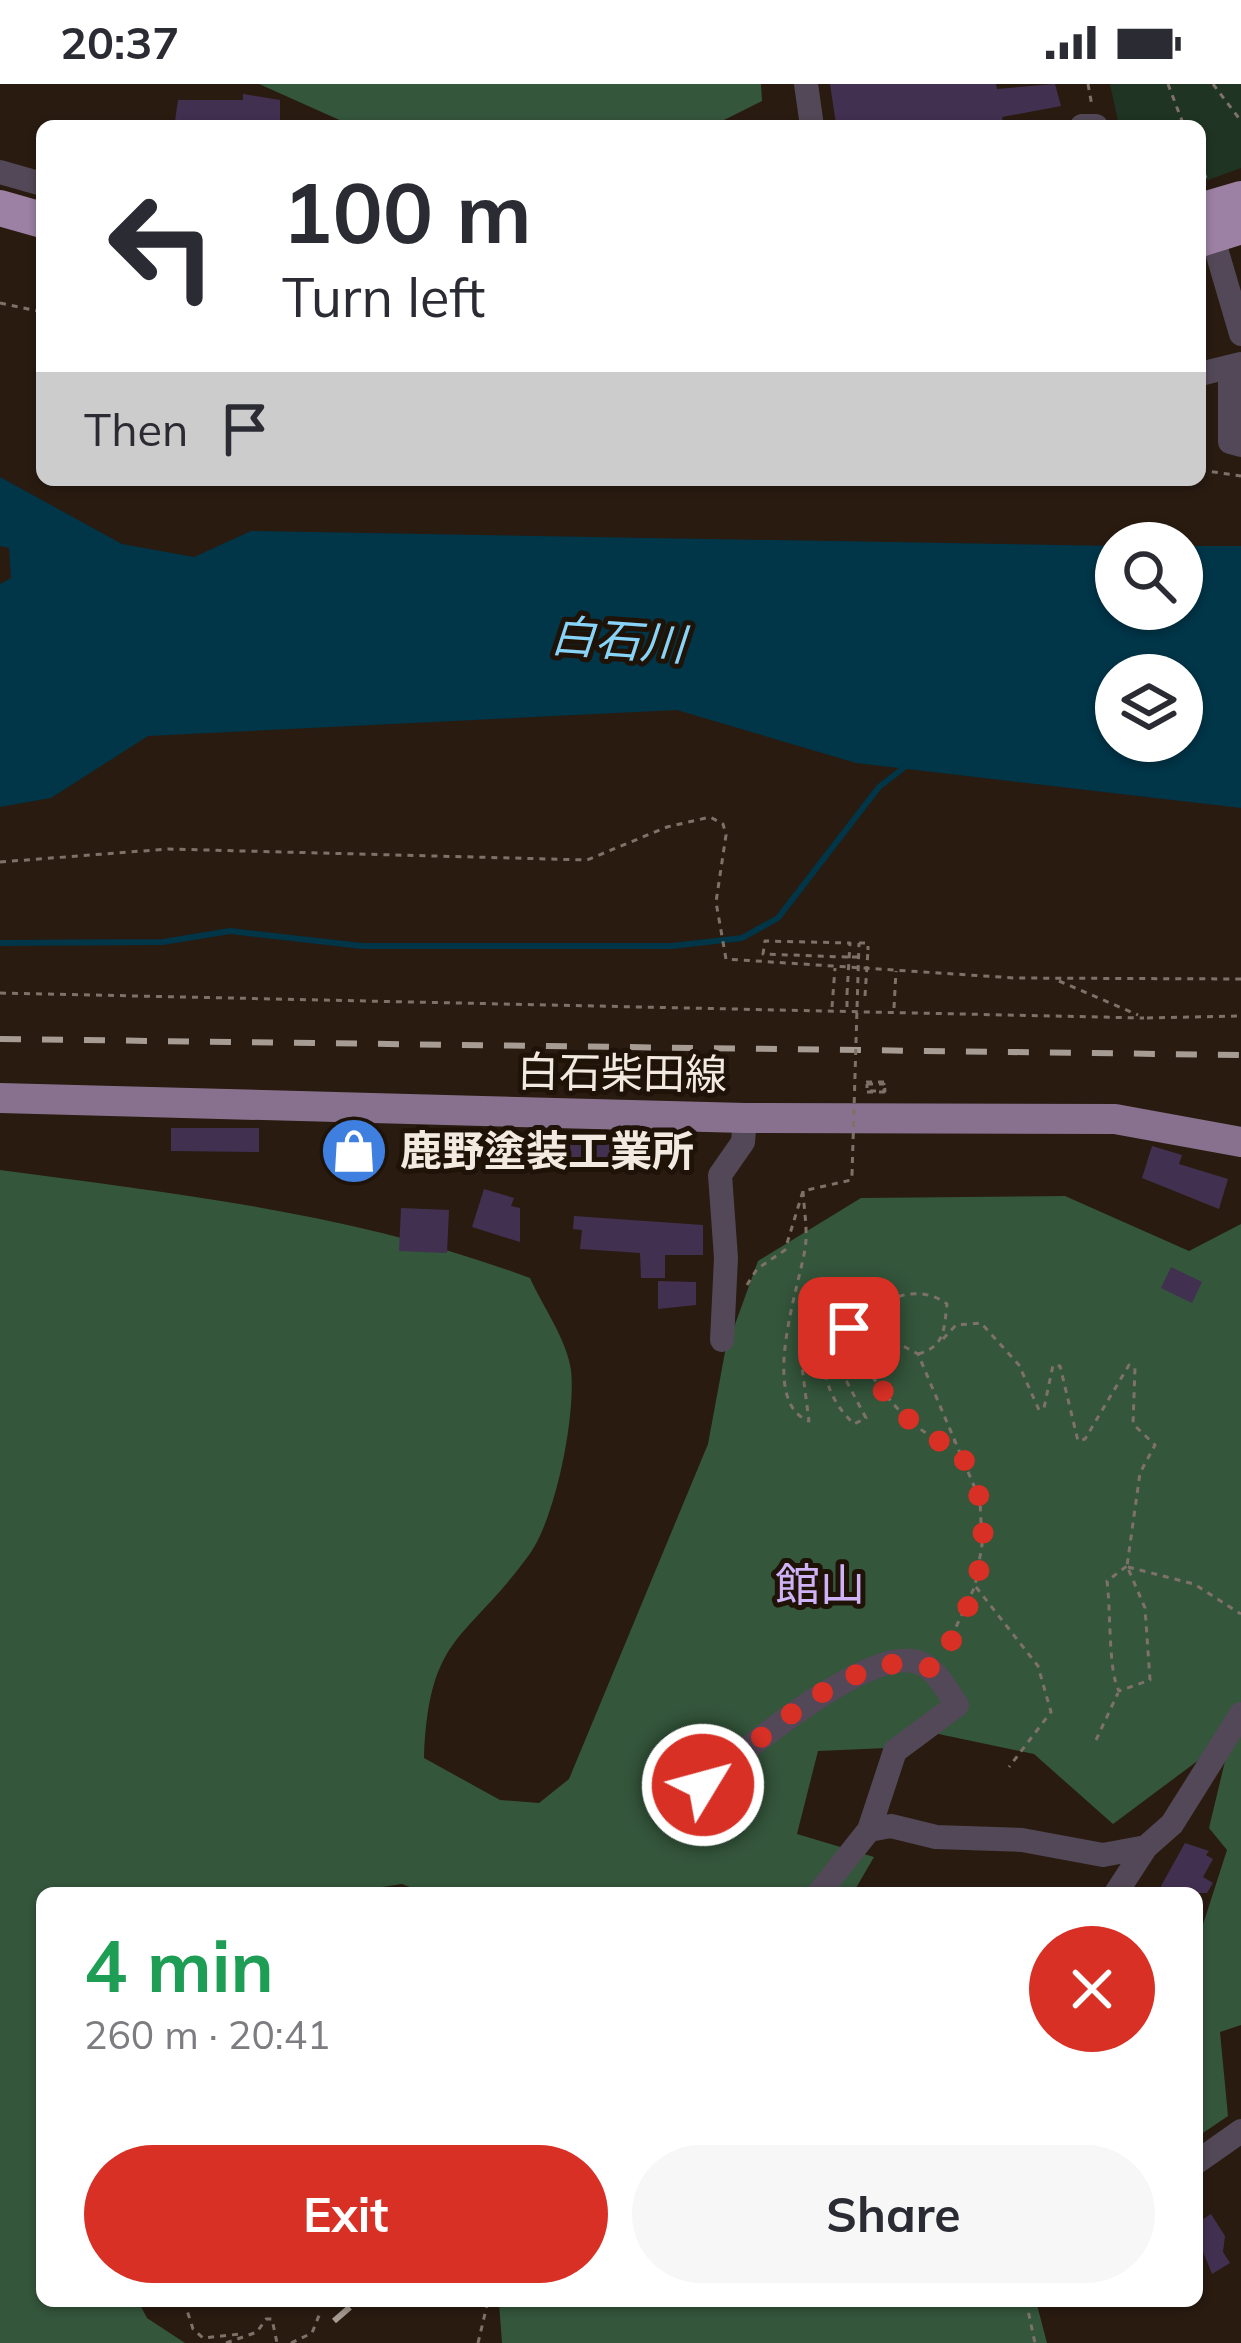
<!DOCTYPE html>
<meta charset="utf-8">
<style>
body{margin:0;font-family:Mulish,"Noto Sans JP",sans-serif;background:#f7f7f7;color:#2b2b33;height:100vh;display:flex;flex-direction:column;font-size:45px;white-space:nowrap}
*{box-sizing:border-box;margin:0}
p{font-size:39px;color:#7c7c81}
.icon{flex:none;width:66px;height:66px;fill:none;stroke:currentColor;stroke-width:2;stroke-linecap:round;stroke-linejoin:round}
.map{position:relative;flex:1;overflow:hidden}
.details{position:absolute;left:36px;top:1803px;width:1167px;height:420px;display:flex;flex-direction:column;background:#fff;border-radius:18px;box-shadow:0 3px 9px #0004}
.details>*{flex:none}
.hud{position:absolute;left:36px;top:36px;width:1170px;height:366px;border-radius:18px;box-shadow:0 3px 9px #0004;background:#fff;color:#2b2b33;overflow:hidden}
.fabs{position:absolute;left:1095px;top:438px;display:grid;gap:24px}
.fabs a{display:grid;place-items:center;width:108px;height:108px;border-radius:50%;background:#fff;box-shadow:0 3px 9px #0004;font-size:60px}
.pin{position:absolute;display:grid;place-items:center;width:102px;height:102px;color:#fff;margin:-51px;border-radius:24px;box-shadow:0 6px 18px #0006}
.me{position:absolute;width:132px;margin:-66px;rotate:53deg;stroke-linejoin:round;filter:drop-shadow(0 0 9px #0008)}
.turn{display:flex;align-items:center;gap:42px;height:252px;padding:0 48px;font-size:54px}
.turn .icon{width:156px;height:156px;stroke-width:2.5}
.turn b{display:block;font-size:84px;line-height:102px}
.then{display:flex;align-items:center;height:114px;padding:0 48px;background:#0003;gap:24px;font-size:45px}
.round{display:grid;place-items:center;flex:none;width:126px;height:126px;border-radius:63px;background:#f7f7f7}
.head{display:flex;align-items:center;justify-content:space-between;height:204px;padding:0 48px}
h1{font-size:72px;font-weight:700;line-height:90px;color:#1e9e55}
.action{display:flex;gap:24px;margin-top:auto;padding:24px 48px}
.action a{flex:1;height:138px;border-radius:72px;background:#d93025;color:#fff;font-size:48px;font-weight:700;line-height:138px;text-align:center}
.action a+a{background:#f7f7f7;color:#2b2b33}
.status{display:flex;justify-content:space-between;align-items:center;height:84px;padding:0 60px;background:#fff;direction:ltr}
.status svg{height:33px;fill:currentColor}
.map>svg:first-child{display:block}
.green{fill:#1f3423}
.forest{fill:#34563b}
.water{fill:#013548;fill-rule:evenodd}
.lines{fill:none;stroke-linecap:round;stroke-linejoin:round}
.stream{stroke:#013548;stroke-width:6}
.building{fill:#423051}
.path{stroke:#7e7268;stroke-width:3;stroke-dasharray:6 6;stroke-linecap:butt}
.minor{stroke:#534857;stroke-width:24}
.major{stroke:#88718f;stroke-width:30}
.highway{stroke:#9d81a5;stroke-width:36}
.rail{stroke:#a79c93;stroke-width:6;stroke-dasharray:21 21;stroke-linecap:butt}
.path-bridge{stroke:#7e7268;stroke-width:3;stroke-dasharray:6 6;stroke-linecap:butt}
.route{stroke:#d93025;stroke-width:21;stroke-dasharray:0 37.8}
.labels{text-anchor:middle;stroke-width:10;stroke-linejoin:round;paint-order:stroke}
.street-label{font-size:42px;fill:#f2e9e1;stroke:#1f1207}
.poi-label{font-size:42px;font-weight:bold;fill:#f2e9e1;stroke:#1f1207;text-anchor:start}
.water-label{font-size:45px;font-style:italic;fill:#88d4f8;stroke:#1f1207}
.neighbourhood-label{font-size:45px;fill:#d0b2f7;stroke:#1f1207}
</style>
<div class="status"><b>20:37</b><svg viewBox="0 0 49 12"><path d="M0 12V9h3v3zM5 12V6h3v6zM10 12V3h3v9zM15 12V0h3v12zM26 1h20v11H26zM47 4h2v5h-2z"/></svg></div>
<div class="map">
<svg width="1241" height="2259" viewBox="0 0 1241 2259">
<rect width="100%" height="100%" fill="#291b10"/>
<!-- green -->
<path class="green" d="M1110 0H1241V84L1200 99V42H1119Z"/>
<!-- forest -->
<path class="forest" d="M259 0H761L762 17 712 42H353Z
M0 1086C180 1110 359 1130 530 1194 542 1221 567 1256 571 1286 576 1331 556 1434 529 1471 465 1559 429 1549 424 1674L500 1716 539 1719 569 1695 708 1360 725 1268 758 1177 861 1114 1065 1112 1189 1167 1241 1140V1941L1220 1948 1228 2032 1197 2053V1859L1227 1766 1209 1744 1231 1652 1113 1740 1034 1670 910 1644 887 1664 818 1667 797 1750 874 1773 853 1809H425L402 1800 342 1809H42V2217H138L147 2234 185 2259H0Z
M1036 2217 1047 2259H502L499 2219Z"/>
<!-- water -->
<path class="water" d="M0 393 122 460 194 473 251 447 1116 462V525H1182V462H1241V724L856 679 677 626 148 652 51 714 0 723V500L11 494 9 464 0 462ZM1116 591H1182V657H1116Z"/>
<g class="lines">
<!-- stream -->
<path class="stream" d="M0 859 163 858 230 847 362 862H672L742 854 778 834 879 703 906 682"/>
</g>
<!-- building -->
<path class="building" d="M830 0H996L997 5 1055 0 1061 22 1002 33 1004 42H851L836 40Z
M243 10 280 16V42L175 37 178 16H243Z
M171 1044H259V1068L171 1067Z
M500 1051 641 1054V1078L499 1075Z
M1152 1062 1182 1071 1179 1080 1228 1095 1219 1125 1142 1094Z
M484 1105 514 1114 511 1122 520 1124V1158L472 1143Z
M401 1124 449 1126 447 1169 399 1167Z
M574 1132 703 1141V1171H665V1194H641L640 1169 580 1165 582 1146 573 1145Z
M1171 1183 1202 1198 1192 1219 1161 1204Z
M658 1197 696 1198V1221L658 1225Z
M1185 1759 1209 1767 1206 1771 1213 1775 1203 1793 1213 1799 1207 1809H1163L1161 1802Z
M1211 2130 1225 2152 1223 2168 1230 2179 1212 2190 1197 2153V2139Z"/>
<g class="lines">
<!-- path -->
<path class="path" d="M1088 0 1092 22
M1168 0 1184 42
M1213 0 1241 37
M1200 79 1206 94
M0 219 42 228
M1200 386 1241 392
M0 778 168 765 587 776 667 743 710 733 723 740 726 751 716 818 726 875 1015 894 1241 895
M859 859H868V866
M852 873H858
M1059 897 1138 931
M0 909 1144 934
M832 923 835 884
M847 923V910
M894 924 896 887
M1147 934 1241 932
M867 1000H884V1008H867
M803 1107C804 1126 808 1147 805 1165 799 1203 758 1318 809 1337L802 1283 820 1220C825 1267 815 1303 854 1340L866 1334 839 1283 844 1244H849C864 1288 898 1336 941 1358L955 1357
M747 1201 757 1185 785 1166 803 1107 851 1096 852 1091
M943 1255 956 1241 981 1239 1019 1281 1039 1326 1044 1324 1053 1281 1060 1282 1078 1357 1085 1355 1129 1281 1135 1284 1133 1340 1155 1361 1140 1389 1127 1482 1145 1524 1150 1596 1119 1607C1108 1587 1111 1526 1107 1497L1127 1482
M918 1270C945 1263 944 1245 947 1220 925 1203 889 1207 875 1232L877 1248 918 1270 980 1416 982 1461 975 1502 944 1569
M1128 1483 1194 1500 1241 1530
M976 1503 1038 1582 1051 1628 1009 1683
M1096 1656 1118 1609
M184 2217 193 2245 203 2254 240 2250
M1026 2217 1035 2259
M226 2259 257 2248 266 2235H272L277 2259
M291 2259 312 2249 320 2229
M478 2259 488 2217"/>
<!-- minor -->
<path class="minor" d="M806 0 812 42
M1082 42H1096
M0 88 42 100
M1212 151 1241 250
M1230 283V358L1241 361
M1200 290 1241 280
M722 1256 726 1174 720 1091 743 1058 745 1034
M665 1729C714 1693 856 1566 913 1577 935 1581 945 1604 957 1621L895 1667 869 1746
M819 1809 869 1746 891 1742 936 1753 1022 1756 1103 1771 1146 1763
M1116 1809 1146 1763 1172 1740 1241 1630
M1197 2078 1241 2047"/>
<!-- major -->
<path class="major" d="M0 1014 745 1034 1115 1035 1241 1058"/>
<!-- highway -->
<path class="highway" d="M0 124 42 136
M1200 127 1241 115
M1200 155 1241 142"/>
<!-- rail -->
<path class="rail" d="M0 955 1241 971
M334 2237 357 2217"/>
<!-- path-bridge -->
<path class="path-bridge" d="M847 910 850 859 765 857 763 870 846 873H852
M865 912 868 866
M866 998H884L885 1007H867V1000
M852 1091 859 859"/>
</g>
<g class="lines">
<!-- route -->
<path class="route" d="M703 1701C760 1658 860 1554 933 1585 967 1539 992 1476 980 1418 977 1397 963 1376 955 1357L941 1358C899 1336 864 1288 849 1244"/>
</g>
<!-- icons -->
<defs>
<symbol id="shop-disc" viewBox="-11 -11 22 22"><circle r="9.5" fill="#3f7fe0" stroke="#1f1207"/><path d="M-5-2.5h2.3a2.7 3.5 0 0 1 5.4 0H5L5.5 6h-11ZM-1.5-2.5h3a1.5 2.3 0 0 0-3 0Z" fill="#fff"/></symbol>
</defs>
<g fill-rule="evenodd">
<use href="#shop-disc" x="316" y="1029" width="76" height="76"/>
</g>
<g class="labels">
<!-- street labels -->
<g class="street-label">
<text transform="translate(622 989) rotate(1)" y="15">白石柴田線</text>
</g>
<!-- poi labels -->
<g class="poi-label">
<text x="400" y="1082">鹿野塗装工業所</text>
</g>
<!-- water labels -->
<g class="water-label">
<text transform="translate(618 556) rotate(4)" y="16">白石川</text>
</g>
<!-- neighbourhood labels -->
<g class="neighbourhood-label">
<text x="820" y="1517">館山</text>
</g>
</g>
</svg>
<div class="fabs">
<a><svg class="icon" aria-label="search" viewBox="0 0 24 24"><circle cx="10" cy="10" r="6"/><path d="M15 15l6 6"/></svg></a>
<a><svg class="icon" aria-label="layers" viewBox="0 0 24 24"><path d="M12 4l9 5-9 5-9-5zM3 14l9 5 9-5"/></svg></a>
</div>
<div class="pin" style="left:849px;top:1244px;background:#d93025"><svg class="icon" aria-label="arrive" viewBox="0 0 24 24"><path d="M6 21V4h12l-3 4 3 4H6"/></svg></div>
<svg class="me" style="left:703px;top:1701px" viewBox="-20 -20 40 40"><circle r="17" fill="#d93025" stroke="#fff" stroke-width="3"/><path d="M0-11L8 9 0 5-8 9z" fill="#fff"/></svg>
<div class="hud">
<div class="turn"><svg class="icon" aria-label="left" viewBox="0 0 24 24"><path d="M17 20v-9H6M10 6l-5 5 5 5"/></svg><div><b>100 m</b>Turn left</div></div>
<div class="then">Then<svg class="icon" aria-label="arrive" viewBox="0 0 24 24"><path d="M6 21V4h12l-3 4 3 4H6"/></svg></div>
</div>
<section class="details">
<div class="head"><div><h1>4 min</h1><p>260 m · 20:41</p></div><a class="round" style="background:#d93025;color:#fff"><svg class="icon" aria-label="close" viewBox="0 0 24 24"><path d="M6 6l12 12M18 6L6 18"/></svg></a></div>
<div class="action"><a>Exit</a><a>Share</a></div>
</section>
</div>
